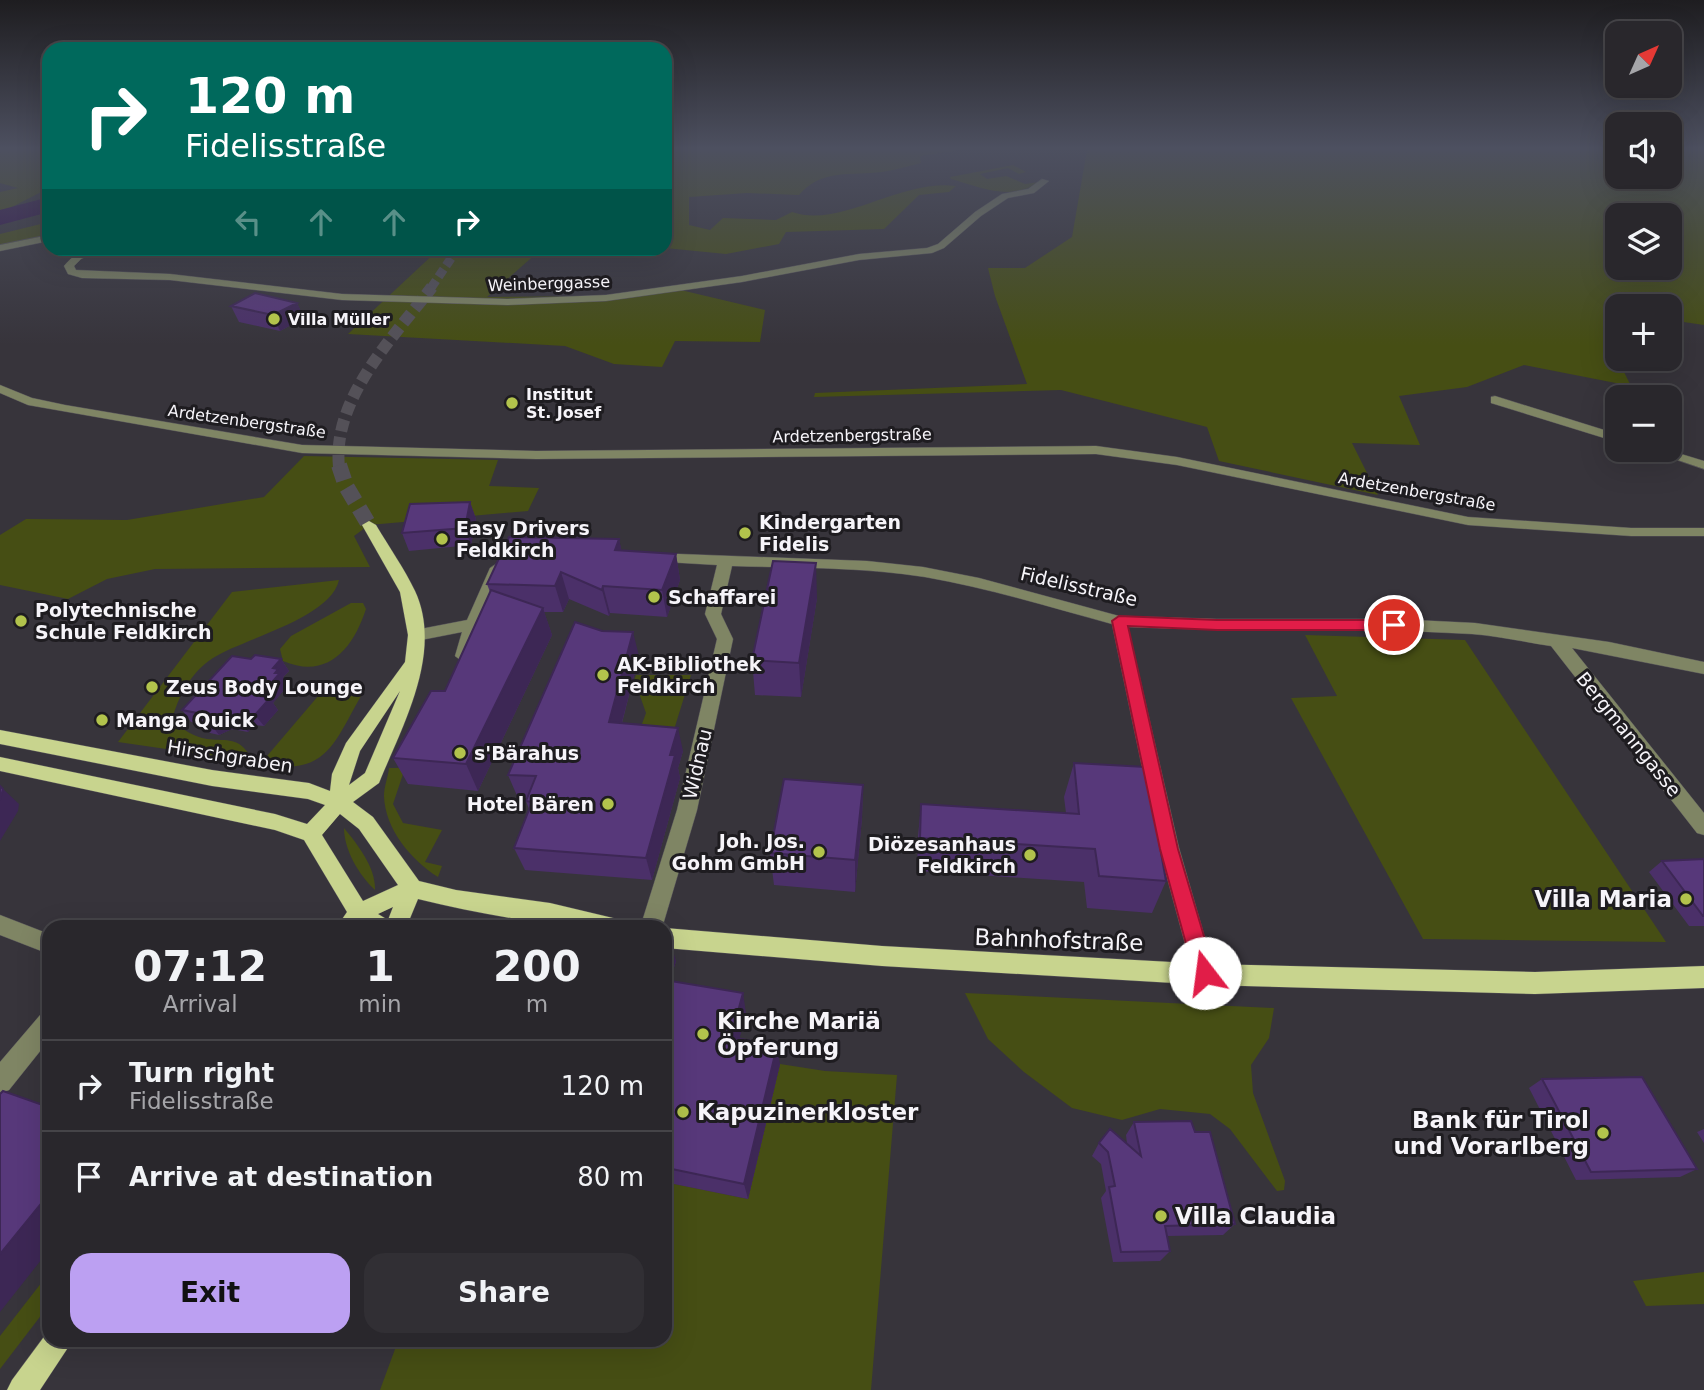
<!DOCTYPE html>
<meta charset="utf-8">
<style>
body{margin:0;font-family:"DejaVu Sans",sans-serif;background:#312f34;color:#f1f3f6;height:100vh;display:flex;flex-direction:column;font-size:26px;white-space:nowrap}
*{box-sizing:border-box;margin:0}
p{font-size:23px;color:#a5a5a9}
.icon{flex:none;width:38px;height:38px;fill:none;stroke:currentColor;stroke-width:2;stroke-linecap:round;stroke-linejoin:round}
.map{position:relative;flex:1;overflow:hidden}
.sheet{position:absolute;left:42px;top:920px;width:630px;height:427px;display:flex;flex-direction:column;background:#29272c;border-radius:21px;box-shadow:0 7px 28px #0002,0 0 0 2px #454448}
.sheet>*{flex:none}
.guide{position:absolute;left:42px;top:42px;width:630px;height:214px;border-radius:21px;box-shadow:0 7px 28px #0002,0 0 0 2px #454448;background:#00695c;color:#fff;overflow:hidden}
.needle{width:46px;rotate:45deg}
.controls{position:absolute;left:1605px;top:21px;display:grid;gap:14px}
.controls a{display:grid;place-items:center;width:77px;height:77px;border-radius:14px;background:#29272c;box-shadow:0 7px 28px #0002,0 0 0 2px #454448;font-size:35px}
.pin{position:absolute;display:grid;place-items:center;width:60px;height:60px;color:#fff;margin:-30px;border:4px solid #fff;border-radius:50%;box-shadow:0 2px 7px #0007}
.me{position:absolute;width:77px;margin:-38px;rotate:345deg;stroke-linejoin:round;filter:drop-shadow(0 0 5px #0008)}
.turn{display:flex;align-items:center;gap:24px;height:147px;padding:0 28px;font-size:32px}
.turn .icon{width:91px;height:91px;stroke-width:2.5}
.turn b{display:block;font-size:49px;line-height:60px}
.lanes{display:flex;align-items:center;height:66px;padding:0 28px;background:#0003;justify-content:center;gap:35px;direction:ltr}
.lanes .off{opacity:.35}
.eta{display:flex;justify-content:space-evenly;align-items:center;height:119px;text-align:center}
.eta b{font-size:42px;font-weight:800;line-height:49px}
.cta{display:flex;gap:14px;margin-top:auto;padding:14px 28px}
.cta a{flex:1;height:80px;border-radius:21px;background:#bca0f2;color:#111;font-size:28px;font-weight:800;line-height:80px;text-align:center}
.cta a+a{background:#312f34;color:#f1f3f6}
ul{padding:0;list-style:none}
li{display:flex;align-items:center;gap:21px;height:91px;padding:0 28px;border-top:2px solid #454448}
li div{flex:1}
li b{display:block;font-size:26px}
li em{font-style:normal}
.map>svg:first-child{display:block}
.green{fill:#464e14;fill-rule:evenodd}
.water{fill:#2f0d4c}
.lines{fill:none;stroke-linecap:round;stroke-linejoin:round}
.major-tunnel-far2{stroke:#545158;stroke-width:9;stroke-dasharray:9 4.5;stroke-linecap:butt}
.major-tunnel-far1{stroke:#545158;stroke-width:12;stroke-dasharray:12 6;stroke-linecap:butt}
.major-tunnel{stroke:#545158;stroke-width:16;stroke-dasharray:16 8;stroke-linecap:butt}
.minor-casing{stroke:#565359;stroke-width:1}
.major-casing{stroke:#565359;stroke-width:1}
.minor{fill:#7f8564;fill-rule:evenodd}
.major{fill:#c8d48e;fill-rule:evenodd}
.wall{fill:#4b3069}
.shaded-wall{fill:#3d2755}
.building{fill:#57387a;stroke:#3d2755;stroke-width:2}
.route{fill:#e11d48;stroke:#92132f;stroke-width:2}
.poi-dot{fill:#b2c34c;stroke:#1e1c20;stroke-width:2.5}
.labels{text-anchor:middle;stroke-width:6;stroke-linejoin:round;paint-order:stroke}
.far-street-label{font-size:16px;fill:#f6f4f9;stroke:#1e1c20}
.far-poi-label{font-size:16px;font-weight:bold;fill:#f6f4f9;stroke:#1e1c20;text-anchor:start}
.poi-label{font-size:19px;font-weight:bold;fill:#f6f4f9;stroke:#1e1c20;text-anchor:start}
.street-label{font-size:19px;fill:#f6f4f9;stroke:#1e1c20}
.near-poi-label{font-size:23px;font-weight:bold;fill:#f6f4f9;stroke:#1e1c20;text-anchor:start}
.near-street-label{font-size:23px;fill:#f6f4f9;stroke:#1e1c20}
</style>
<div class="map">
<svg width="1704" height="1390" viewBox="0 0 1704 1390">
<rect width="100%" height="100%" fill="#37343b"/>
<!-- green -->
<path class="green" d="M0 150H49V188L10 208 0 210V192L18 188 0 183Z
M665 150H960L920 156 921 163C908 166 895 170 882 172 852 176 822 168 799 195L747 193 689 197V225L710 230 723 218 776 220 792 212C840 229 900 179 956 186L949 192 919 195 884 229 786 232 779 244 726 254 665 248Z
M1087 150H1617V177H1670V150H1704V325L1670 320V306H1617V334L1607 338 1631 386 1524 365 1467 387 1399 396 1420 445 1352 443 1378 495 1219 461 1207 427 1061 390 814 397 815 393 1027 384 995 296 988 268H1025L1072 237ZM1617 215H1670V268H1617Z
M1013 165 1026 172 1019 174 1008 168 980 174 987 179 1006 176 1025 184 1039 182C1012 202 980 187 951 179L950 177Z
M49 222V237L0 246V234Z
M439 249H548L538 252 487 297 607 296 668 287 765 310 760 342 675 341 662 367 614 364 565 346 348 334Z
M304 456 498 460 489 486 539 488 528 511 369 525 354 536 370 567 155 569 107 579 68 599 0 585V535L26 519 127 520 264 497Z
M339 580C330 619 244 638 213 658 191 672 178 697 172 720 182 729 194 737 207 739 223 741 238 737 248 753L242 760 118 742 232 592Z
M351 603H363L366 609C353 649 327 680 283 661L280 649 291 636Z
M1305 635 1465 640 1666 942 1423 939 1291 698 1337 696Z
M636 675H691L672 736 639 732 646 713 640 696 642 688 632 687Z
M319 695 361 696C334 743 327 775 265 765L267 756Z
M389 768H405L393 804 403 823 442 830 425 862 442 866 438 877C411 860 385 829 384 796 384 787 388 777 389 768Z
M344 828C358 845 376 868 375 890 359 875 344 850 344 828Z
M965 993 1274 1008 1269 1038 1251 1065 1253 1093 1285 1181 1284 1190 1277 1191 1230 1129 1210 1114 1160 1109 1122 1120 1072 1108 1024 1072 988 1039Z
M780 1064 825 1071 897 1075 871 1390H380L398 1341 665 1340V1176L676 1178 675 1184 748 1199Z
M1704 1272V1304L1646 1306 1633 1281Z
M49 1273V1305L0 1369V1336Z"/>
<!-- water -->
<path class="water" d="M49 197V212L0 225V210Z"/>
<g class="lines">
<!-- major-tunnel-far2 -->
<path class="major-tunnel-far2" d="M431 288 458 248"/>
<!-- major-tunnel-far1 -->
<path class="major-tunnel-far1" d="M339 467C332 398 393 338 432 287"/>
<!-- major-tunnel -->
<path class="major-tunnel" d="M339 465 346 486 369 525"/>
<defs>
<path id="minor" d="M1042 179 1049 181 1034 193 1008 198 981 216 944 248 932 253 859 260 742 282 606 301 507 305 342 300 170 280 82 278 68 274 64 266C75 253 85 248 102 248L81 259 74 266 76 270 170 274 342 294 507 299 606 295 742 276 859 254 927 248 938 244 975 212 1002 194 1028 189Z
M49 235V241L0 251V245Z
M0 385 32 398 65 405 302 445 536 451 1096 446 1177 457 1468 517 1631 528H1704V536H1631L1468 525 1177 465 1096 454 536 459 302 453 28 405 0 393Z
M1495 396 1617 434V442L1491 403V397Z
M1648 450H1668L1704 461V469Z
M653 553 867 561 923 567 979 578 1119 616 1217 619H1394L1475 623 1609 642 1704 662V674L1572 648 1704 813V835L1697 833 1551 646C1525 642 1498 636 1472 634 1357 627 1243 632 1128 627L1179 848 1215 973 1212 980 1204 983 1196 980 1193 973 1159 848 1112 624C1050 607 988 588 925 577 862 567 796 568 732 566L721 614 733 639 697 810 662 928H640L677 810 717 639 705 614 717 565 648 561 645 558 648 555Z
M498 563 506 568 469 660 463 662 455 656 462 632 416 641 410 639 408 635 410 631 467 620 490 568Z
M0 915 49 934V954L0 935Z
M49 1011V1040L9 1090 0 1093V1062L41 1014Z"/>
<path id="major" d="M369 521 376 525C389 547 404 568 415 591 443 651 404 723 381 778L379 783 353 802 373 817 419 881 456 890 550 903 613 918 621 921 624 928C557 928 483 915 418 899L406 928H336L347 912 304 840 275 830 0 771V757L275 814 307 824 325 805 308 799 212 786 0 744V730L212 770 309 783 330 791 332 774 346 743 405 662 408 635 400 592 362 525ZM400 691 365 773 349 785 360 751ZM340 814 359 829 398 885 363 901 322 835ZM393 907 388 920 378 914Z
M665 928 882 946 1208 964 1535 972 1704 966V988L1535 994 1208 985 882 966 665 948Z
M49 1330V1340H73L40 1390H7L12 1380Z"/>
</defs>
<!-- minor casing -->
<use href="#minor" class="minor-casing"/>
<!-- major casing -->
<use href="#major" class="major-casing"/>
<!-- minor -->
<use href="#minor" class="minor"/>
<!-- major -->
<use href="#major" class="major"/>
</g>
<!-- wall -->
<path class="wall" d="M297 303 304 318 280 331 239 322 231 306Z
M470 502 476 519 471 545 409 551 402 533Z
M619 539 621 550 676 554 680 580 667 617 610 613 609 616 569 599 563 612H544L552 635 478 791 408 784 393 758 445 691 490 592 487 584Z
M817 598 801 697 755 695 752 660Z
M639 656 622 723 683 751 678 768 680 778 652 880 525 870 514 848 529 809 526 801 527 798H518L508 775Z
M251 659H281L289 671 283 677 288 685 273 703 278 710 264 726 254 725 248 732 232 729 219 735 210 733 204 725 191 722 182 710Z
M1074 763 1166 881 1152 913 1087 908 1084 882 917 871 918 837 921 804 1066 813 1064 797Z
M863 785 862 818 855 892 774 885 770 853Z
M1704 859V926H1689L1649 872 1662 861Z
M665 940 676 961 670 981 746 1013 739 1039 780 1064 748 1199 674 1184 671 1177 665 1176Z
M1542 1079 1697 1169 1680 1177 1576 1180 1529 1088Z
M1134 1122 1195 1132 1235 1224 1223 1235 1167 1236 1170 1251 1160 1261 1113 1262 1101 1198 1106 1191 1101 1164 1092 1156 1099 1143 1127 1144 1126 1135Z
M1704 1129V1143L1697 1132Z"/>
<!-- shaded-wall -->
<path class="shaded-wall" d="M297 303 304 318 280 331 273 315Z
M470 502 476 519 471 545 465 528Z
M619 539 625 566 615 550Z
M676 554 680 580 667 617 662 590Z
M816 563 817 598 801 697 799 663Z
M561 572 569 599 563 612 555 586Z
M603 586 610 613 609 616 602 590Z
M543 608 552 635 478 791 466 764Z
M633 632 639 656 616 745 609 722Z
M281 659 289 671 283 677 288 685 273 703 278 710 264 726 255 715 260 696 273 668Z
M246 713 254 725 248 732 239 720Z
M223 717 232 729 219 735 210 723Z
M678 728 683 751 678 768 680 778 652 880 646 858 670 755Z
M863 785 862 818 855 892V860Z
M3 789 19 804 18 811 0 841V800Z
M670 941 676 961 665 997V958Z
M743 993 746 1013 735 1056 731 1037Z
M777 1046 780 1064 748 1199 744 1184Z
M49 1194V1250L0 1312V1254Z"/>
<!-- building -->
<path class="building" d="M255 293 297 303 273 315 231 306Z
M470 502 465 528 402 533 410 504Z
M509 537 619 539 615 550 676 554 662 590 603 586 602 590 561 572 555 586 487 584Z
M773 561 816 563 799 663 752 660Z
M491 590 543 608 466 764 393 758 431 691H445Z
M575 622 602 631 633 632 609 722 678 728 670 755H675L646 858 514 848 532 802 526 801 536 776 508 775Z
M255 655 281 659 273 668 278 669 275 673H280L260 696 270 698 255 715 246 713 239 720 223 717 210 723 201 721 197 713 182 710 232 656 251 659Z
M1074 763 1146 767 1166 881 1099 876 1095 849 920 838 921 804 1079 814Z
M784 779 863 785 855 860 770 853Z
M0 786 3 789 0 800Z
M1704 859V916H1703L1662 861Z
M665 940 670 941 665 958Z
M665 980 743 993 731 1037 777 1046 744 1184 667 1168 669 1163 665 1162Z
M1642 1077 1697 1169 1591 1172 1542 1079Z
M3 1091 40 1104 49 1094V1194L0 1254V1094Z
M1191 1121 1195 1132H1210L1235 1224 1165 1226 1170 1251 1121 1252 1109 1187 1115 1186 1108 1152 1099 1143 1110 1129 1141 1156 1134 1122Z"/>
<!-- sky -->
<linearGradient id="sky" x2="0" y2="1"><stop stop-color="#1e1d20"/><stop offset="0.43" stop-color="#4d5060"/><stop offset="1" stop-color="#4d5060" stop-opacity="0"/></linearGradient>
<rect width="1704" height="345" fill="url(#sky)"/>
<!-- route -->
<path class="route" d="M1119 616 1217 620H1394L1401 625 1394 630H1217L1128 626 1178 849 1215 973 1212 980 1205 982 1197 980 1194 973 1160 849 1112 621Z"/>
<!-- markers -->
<g class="poi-dot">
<circle cx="274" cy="319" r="7"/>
<circle cx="512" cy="403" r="7"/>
<circle cx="745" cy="533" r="7"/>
<circle cx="442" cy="539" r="7"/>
<circle cx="654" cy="597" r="7"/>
<circle cx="21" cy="621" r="7"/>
<circle cx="603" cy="675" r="7"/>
<circle cx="152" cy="687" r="7"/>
<circle cx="102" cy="720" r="7"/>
<circle cx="460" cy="753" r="7"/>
<circle cx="608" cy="804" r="7"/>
<circle cx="819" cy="852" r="7"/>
<circle cx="1030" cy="855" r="7"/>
<circle cx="1686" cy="899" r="7"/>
<circle cx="703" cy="1034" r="7"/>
<circle cx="683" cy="1112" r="7"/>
<circle cx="1603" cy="1133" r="7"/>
<circle cx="1161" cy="1216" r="7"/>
</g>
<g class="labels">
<!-- far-street labels -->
<g class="far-street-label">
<text transform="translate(549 283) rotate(-2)" y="6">Weinberggasse</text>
<text transform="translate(247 421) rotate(8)" y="6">Ardetzenbergstraße</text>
<text transform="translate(852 435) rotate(-1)" y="6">Ardetzenbergstraße</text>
<text transform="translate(1417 491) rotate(10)" y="6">Ardetzenbergstraße</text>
</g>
<!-- far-poi labels -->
<g class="far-poi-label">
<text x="288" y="325">Villa Müller</text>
<text x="526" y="400">Institut<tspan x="526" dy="18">St. Josef</tspan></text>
</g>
<!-- poi labels -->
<g class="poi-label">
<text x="759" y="529">Kindergarten<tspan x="759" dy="22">Fidelis</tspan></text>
<text x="456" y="535">Easy Drivers<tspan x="456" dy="22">Feldkirch</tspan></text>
<text x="668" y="604">Schaffarei</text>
<text x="35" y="617">Polytechnische<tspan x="35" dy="22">Schule Feldkirch</tspan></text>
<text x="617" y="671">AK-Bibliothek<tspan x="617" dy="22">Feldkirch</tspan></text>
<text x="166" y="694">Zeus Body Lounge</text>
<text x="116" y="727">Manga Quick</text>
<text x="474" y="760">s'Bärahus</text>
<text x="594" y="811" text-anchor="end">Hotel Bären</text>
<text x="805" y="848" text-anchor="end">Joh. Jos.<tspan x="805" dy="22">Gohm GmbH</tspan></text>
<text x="1016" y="851" text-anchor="end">Diözesanhaus<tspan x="1016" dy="22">Feldkirch</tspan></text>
</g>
<!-- street labels -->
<g class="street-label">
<text transform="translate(1079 586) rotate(13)" y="7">Fidelisstraße</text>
<text transform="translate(1629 734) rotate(51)" y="7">Bergmanngasse</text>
<text transform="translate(230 756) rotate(9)" y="7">Hirschgraben</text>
<text transform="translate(697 764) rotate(-77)" y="7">Widnau</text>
</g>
<!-- near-poi labels -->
<g class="near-poi-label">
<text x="1672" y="907" text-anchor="end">Villa Maria</text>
<text x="717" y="1029">Kirche Mariä<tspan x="717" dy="26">Öpferung</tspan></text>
<text x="697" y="1120">Kapuzinerkloster</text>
<text x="1589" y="1128" text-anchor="end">Bank für Tirol<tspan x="1589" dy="26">und Vorarlberg</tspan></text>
<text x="1175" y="1224">Villa Claudia</text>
</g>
<!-- near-street labels -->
<g class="near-street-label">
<text transform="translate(1059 940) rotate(2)" y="8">Bahnhofstraße</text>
</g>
</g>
</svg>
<div class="controls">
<a><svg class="needle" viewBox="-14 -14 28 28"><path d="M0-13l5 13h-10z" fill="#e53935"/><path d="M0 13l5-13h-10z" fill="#a5a5a9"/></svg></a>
<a><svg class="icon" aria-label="sound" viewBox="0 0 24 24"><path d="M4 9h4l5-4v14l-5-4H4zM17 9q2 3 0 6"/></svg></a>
<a><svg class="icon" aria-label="layers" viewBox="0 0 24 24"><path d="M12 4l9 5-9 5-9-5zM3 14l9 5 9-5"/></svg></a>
<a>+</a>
<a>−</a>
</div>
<div class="pin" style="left:1394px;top:625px;background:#d93025"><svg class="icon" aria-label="arrive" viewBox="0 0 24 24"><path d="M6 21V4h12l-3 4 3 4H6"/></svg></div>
<svg class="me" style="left:1205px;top:973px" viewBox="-20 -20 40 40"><circle r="19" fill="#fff"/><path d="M0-13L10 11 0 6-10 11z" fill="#e11d48"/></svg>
<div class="guide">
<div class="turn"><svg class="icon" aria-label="right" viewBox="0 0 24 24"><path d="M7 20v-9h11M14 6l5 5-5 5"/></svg><div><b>120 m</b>Fidelisstraße</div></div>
<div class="lanes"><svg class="icon off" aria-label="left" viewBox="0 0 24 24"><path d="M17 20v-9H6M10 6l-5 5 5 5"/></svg><svg class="icon off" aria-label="ahead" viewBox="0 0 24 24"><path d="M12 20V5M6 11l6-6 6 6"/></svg><svg class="icon off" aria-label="ahead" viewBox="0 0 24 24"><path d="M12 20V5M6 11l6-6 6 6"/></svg><svg class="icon" aria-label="right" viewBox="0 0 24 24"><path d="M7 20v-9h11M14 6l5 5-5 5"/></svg></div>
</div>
<section class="sheet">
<div class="eta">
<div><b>07:12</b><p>Arrival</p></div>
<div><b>1</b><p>min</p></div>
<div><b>200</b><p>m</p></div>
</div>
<ul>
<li><svg class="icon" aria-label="right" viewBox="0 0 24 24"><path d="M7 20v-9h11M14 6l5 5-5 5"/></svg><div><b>Turn right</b><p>Fidelisstraße</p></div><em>120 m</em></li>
<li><svg class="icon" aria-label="arrive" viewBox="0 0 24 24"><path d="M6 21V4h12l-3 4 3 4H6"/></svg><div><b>Arrive at destination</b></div><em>80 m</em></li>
</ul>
<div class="cta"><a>Exit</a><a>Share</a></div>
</section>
</div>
